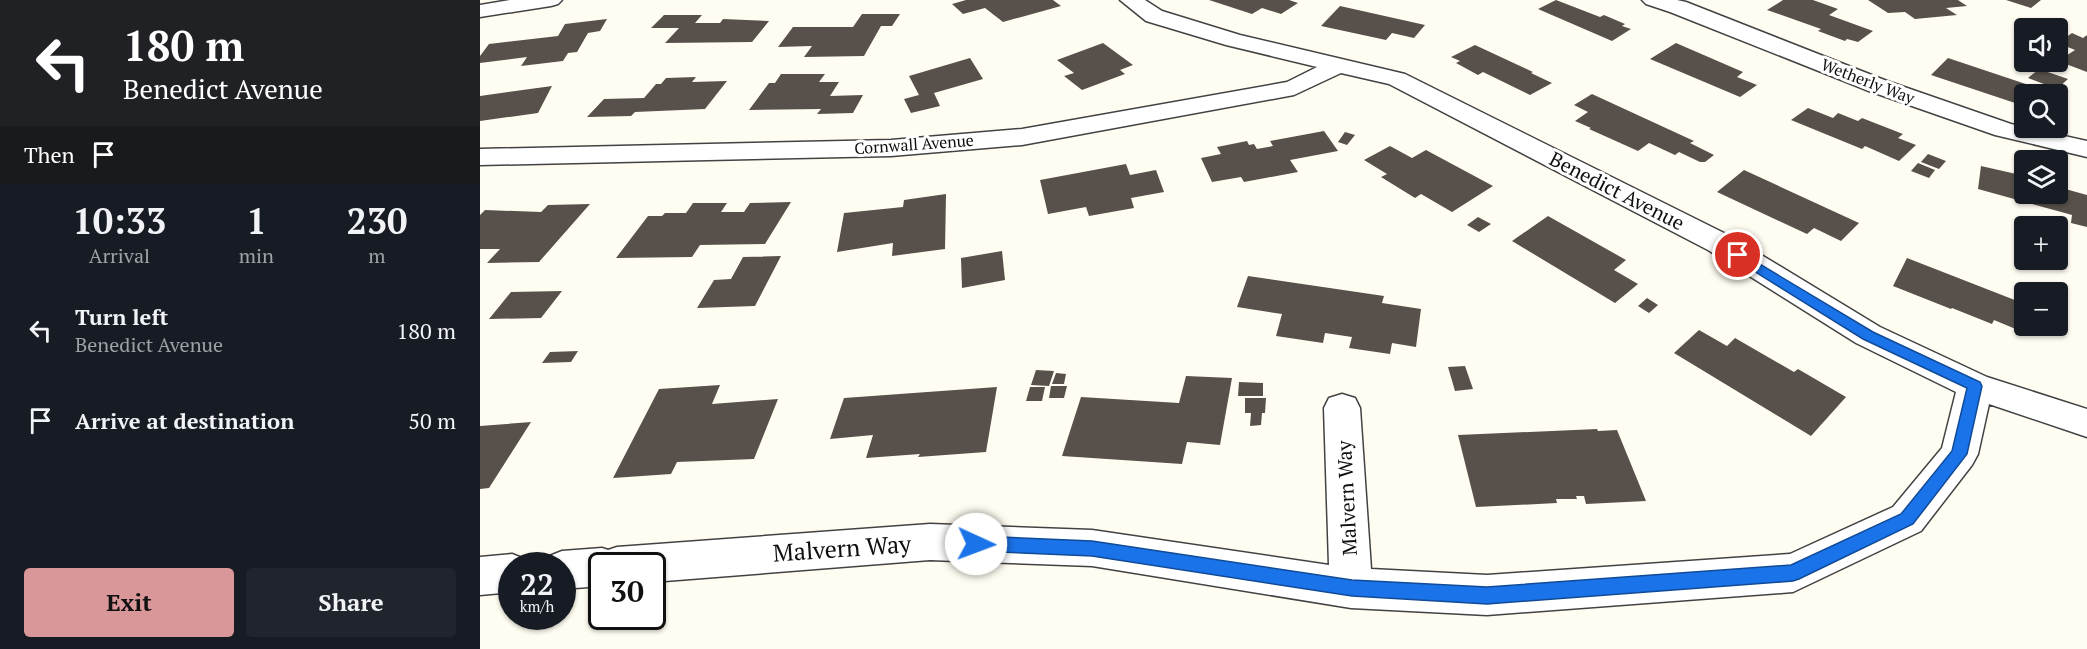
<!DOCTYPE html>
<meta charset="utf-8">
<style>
body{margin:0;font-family:"PT Serif",serif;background:#20242c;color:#f1f3f6;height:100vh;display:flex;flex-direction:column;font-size:22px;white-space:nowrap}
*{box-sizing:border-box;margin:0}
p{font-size:20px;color:#9ea1a6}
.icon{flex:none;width:33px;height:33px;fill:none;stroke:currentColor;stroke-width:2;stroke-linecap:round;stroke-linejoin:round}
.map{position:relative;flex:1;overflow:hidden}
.sheet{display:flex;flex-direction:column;background:#171b24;width:480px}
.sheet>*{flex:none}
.top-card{background:#202124;color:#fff;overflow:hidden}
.controls{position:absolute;left:1534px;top:18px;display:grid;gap:12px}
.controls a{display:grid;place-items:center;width:54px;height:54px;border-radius:6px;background:#171b24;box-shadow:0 2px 4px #0004;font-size:30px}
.speed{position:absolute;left:18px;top:552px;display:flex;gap:12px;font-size:30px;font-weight:700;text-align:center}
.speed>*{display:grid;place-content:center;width:78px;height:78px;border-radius:50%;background:#171b24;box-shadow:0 2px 4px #0004;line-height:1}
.speed small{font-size:15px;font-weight:400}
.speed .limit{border:3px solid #111;border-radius:9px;background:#fff;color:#111}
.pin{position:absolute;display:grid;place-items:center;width:51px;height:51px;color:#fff;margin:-26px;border:3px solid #fff;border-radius:50%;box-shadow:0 2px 6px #0007}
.me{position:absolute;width:66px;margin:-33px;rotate:92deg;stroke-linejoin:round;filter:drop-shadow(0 0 4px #0008)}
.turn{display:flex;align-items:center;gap:21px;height:126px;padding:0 24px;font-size:27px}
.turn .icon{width:78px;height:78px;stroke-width:2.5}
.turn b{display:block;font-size:42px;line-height:51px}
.then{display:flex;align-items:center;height:57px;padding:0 24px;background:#0003;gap:12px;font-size:22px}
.eta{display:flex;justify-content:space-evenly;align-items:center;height:102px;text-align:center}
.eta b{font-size:36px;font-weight:800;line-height:42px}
.button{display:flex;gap:12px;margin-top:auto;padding:12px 24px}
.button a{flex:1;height:69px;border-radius:6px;background:#da9799;color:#111;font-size:24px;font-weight:800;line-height:69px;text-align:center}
.button a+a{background:#20242c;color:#f1f3f6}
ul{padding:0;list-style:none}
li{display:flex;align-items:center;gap:18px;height:90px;padding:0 24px}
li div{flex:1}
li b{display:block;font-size:22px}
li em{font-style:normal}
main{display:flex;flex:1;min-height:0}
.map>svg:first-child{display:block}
.building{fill:#58514b}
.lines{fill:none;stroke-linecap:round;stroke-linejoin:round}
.minor-casing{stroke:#424242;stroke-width:3}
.minor{fill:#fff;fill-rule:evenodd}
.route{fill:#1a73e8;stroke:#114b97;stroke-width:1.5}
.labels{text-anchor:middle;stroke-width:6;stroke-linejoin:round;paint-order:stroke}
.far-street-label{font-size:16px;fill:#0f0f0f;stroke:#fff}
.street-label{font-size:20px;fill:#0f0f0f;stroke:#fff}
.near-street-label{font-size:24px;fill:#0f0f0f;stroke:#fff}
</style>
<main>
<section class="sheet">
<div class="top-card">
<div class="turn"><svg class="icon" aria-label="left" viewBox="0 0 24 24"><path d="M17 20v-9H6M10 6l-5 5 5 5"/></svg><div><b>180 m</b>Benedict Avenue</div></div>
<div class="then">Then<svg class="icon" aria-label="arrive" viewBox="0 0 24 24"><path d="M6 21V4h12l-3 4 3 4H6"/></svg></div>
</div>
<div class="eta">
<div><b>10:33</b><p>Arrival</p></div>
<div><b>1</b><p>min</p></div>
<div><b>230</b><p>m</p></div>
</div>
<ul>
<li><svg class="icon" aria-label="left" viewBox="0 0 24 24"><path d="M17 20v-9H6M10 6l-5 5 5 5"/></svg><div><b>Turn left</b><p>Benedict Avenue</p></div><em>180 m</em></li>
<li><svg class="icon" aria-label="arrive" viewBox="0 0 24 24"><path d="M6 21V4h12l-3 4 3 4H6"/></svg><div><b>Arrive at destination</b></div><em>50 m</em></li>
</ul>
<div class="button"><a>Exit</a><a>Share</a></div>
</section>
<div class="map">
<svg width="1607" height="649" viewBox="0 0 1607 649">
<rect width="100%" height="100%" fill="#fffdf1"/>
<!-- building -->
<path class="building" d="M486 0H573L581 6 523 22 505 8 483 14 472 4Z
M729 0H809L818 3 801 14 782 8 772 14Z
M1076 0 1120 17 1124 15 1145 24 1142 26 1151 29 1132 41 1058 9Z
M1303 0H1333L1358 9 1349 15 1393 31 1378 42 1367 39 1365 41 1338 31 1341 29 1287 10Z
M1388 0H1478L1487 6 1466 8 1477 15 1435 19 1425 12 1408 13Z
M1526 0H1561L1551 8Z
M860 6 945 25 934 38 912 33 906 40 841 26Z
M382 14H420L412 26H401L384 56 324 57 332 46 298 47 313 27H373Z
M184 15H222L215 23H240L243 19 289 21 272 42 185 43 199 28H171Z
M127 19 120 31 108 33 97 52 88 53 83 61 41 66 47 57 0 63V56L9 44 78 36 85 24Z
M1592 33 1603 38 1607 35V72L1578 61 1595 50 1578 43Z
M623 43 653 65 640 70 645 74 602 90 584 76 594 73 577 60Z
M1196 43 1263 72 1257 77 1277 85 1260 97 1170 59Z
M995 45 1053 72 1051 73 1072 83 1050 95 1003 72 998 75 976 63 980 61 971 57Z
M490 58 503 79 454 93 460 106 431 113 424 99 439 95 429 76Z
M1468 58 1576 94H1545V100L1542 99 1538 104 1451 75Z
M1559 69 1588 79 1577 89 1548 78Z
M301 74H345L339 82H359L350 96 383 95 373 113 337 114 341 109 269 110 289 83H295Z
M216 77 212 82 247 81 225 109 155 112 151 116 107 117 124 99 164 98 176 84H181L186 78Z
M72 86 58 113 0 121V96Z
M1112 94 1214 141 1210 143 1234 155 1225 162H1220L1199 152 1195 155 1169 143 1158 151 1109 129 1111 128 1095 121 1108 112 1094 105Z
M1328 108 1353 118 1358 113 1378 121 1382 118 1423 134 1418 138 1436 145 1419 161 1385 146 1382 149 1311 120Z
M844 131 858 151 810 160 818 172 764 182 761 177 732 182 721 158 741 154 737 147 767 141 769 145 774 144 777 149 793 146 790 141Z
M865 132 875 135 867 145 858 142Z
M910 146 932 158 946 150 1013 186 972 212 941 194 935 198 901 177 907 174 884 160Z
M1448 154 1466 161 1459 169 1441 162Z
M1438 163 1455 170 1449 178 1431 171Z
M646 164 650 175 676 170 684 192 651 198 654 208 609 216 606 207 568 214 560 180Z
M1501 166 1545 176V194H1578V187L1607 195V227L1591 223 1592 215 1498 189Z
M1264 170 1379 223 1361 241 1334 228 1327 234 1237 192Z
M466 194 465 249 412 256 413 243 357 252 364 213 423 207 424 200Z
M311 202 285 244 220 245 212 257 136 258 168 216H182L185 213H206L213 203H247L241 212H264L270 203Z
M110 204 59 262 7 263 20 249H0V215L5 210 61 212 68 205Z
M1068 216 1146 260 1134 270 1158 284 1135 303 1032 241Z
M998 217 1011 224 999 232 987 225Z
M522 251 525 280 482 288 481 258Z
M301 256 275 306 217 308 234 280 251 279 263 257Z
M1427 258 1545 304V326H1553L1550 335 1514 320 1512 324 1472 308 1471 309 1413 286Z
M768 276 904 296 902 303 941 309 936 347 912 343 910 354 869 348 872 337 845 333 843 343 796 336 802 314 757 307Z
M82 291 61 318 9 319 31 292Z
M1167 298 1178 305 1169 313 1158 306Z
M1219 330 1247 346 1255 338 1314 372 1318 369 1366 397 1331 436 1194 353Z
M98 351 91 362 62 363 70 352Z
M985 366 993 389 975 391 968 367Z
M556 370 574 371 569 386 551 385Z
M576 373 586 374 584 384H572Z
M706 376 752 378 740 445 707 442 702 464 582 456 601 397 699 403Z
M759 382 783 383V396H758Z
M240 385 232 404 298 399 274 459 197 462 191 474 133 478 179 389Z
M571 386H587L584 398H569Z
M517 387 506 452 438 457 440 454 386 458 393 435 350 439 364 398Z
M550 387H565L562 401H546Z
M765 398H786L785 413H782L781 425 770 426 771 413H765Z
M51 422 9 488 0 489V426Z
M1117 429 1118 431 1137 430 1166 501 1106 504 1104 496H1096L1097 499H1076L1077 503 996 507 978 435Z"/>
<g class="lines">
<defs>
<path id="minor" d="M30 0H82L78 4 71 6 0 17V5Z
M640 0H665L682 11 760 35 925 74 1250 236 1400 327 1507 377 1607 409V437L1509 404 1498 454 1492 465 1441 531 1313 592 1007 615 871 608 612 566 450 560 172 582V566H122V586L82 589V566H63L67 557 82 551 122 548 128 550 137 547 450 524 612 530 849 565 844 408 849 398 862 394 875 398 880 408 891 569 1007 575 1310 554 1413 507 1462 448 1476 392 1376 343 1228 250 909 84 861 73 814 95 542 145 411 156 0 165V149L411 140 542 129 807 82 837 67 746 45 666 21Z
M1162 0H1197L1206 2 1407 81 1531 124 1607 141V157L1515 135 1389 91 1190 12 1166 4Z
M32 554 47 560 50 566H32V592L0 595V557Z"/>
</defs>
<!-- minor casing -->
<use href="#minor" class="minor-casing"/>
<!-- minor -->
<use href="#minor" class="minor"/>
</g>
<!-- route -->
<path class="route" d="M1258 251 1393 332 1500 382 1502 386 1487 454 1433 524 1319 579 1313 581 1007 604 872 596 612 556 496 551 490 549 488 544 490 539 496 536 612 541 872 580 1007 587 1311 565 1421 514 1472 451 1487 388 1383 339 1253 258 1251 255Z"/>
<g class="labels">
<!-- far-street labels -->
<g class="far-street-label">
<text transform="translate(1388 81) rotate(21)" y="6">Wetherly Way</text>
<text transform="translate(434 144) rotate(-4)" y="6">Cornwall Avenue</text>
</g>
<!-- street labels -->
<g class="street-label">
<text transform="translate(1137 191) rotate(27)" y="7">Benedict Avenue</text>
<text transform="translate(867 498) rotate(-93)" y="7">Malvern Way</text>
</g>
<!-- near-street labels -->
<g class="near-street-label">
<text transform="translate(362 549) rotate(-4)" y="8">Malvern Way</text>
</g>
</g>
</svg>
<div class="controls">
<a><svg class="icon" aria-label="sound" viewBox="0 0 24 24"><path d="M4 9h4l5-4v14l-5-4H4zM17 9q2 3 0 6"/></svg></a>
<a><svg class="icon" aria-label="search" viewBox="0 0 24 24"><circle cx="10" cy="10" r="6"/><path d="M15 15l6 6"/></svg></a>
<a><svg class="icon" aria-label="layers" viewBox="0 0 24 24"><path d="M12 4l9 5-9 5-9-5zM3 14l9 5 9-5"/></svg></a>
<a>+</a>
<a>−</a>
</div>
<div class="speed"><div>22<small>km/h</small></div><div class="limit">30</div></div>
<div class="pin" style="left:1258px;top:255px;background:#d93025"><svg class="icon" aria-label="arrive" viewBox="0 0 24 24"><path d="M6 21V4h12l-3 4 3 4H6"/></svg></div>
<svg class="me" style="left:496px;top:544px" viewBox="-20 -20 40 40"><circle r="19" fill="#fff"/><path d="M0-13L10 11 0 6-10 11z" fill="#1a73e8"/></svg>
</div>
</main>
